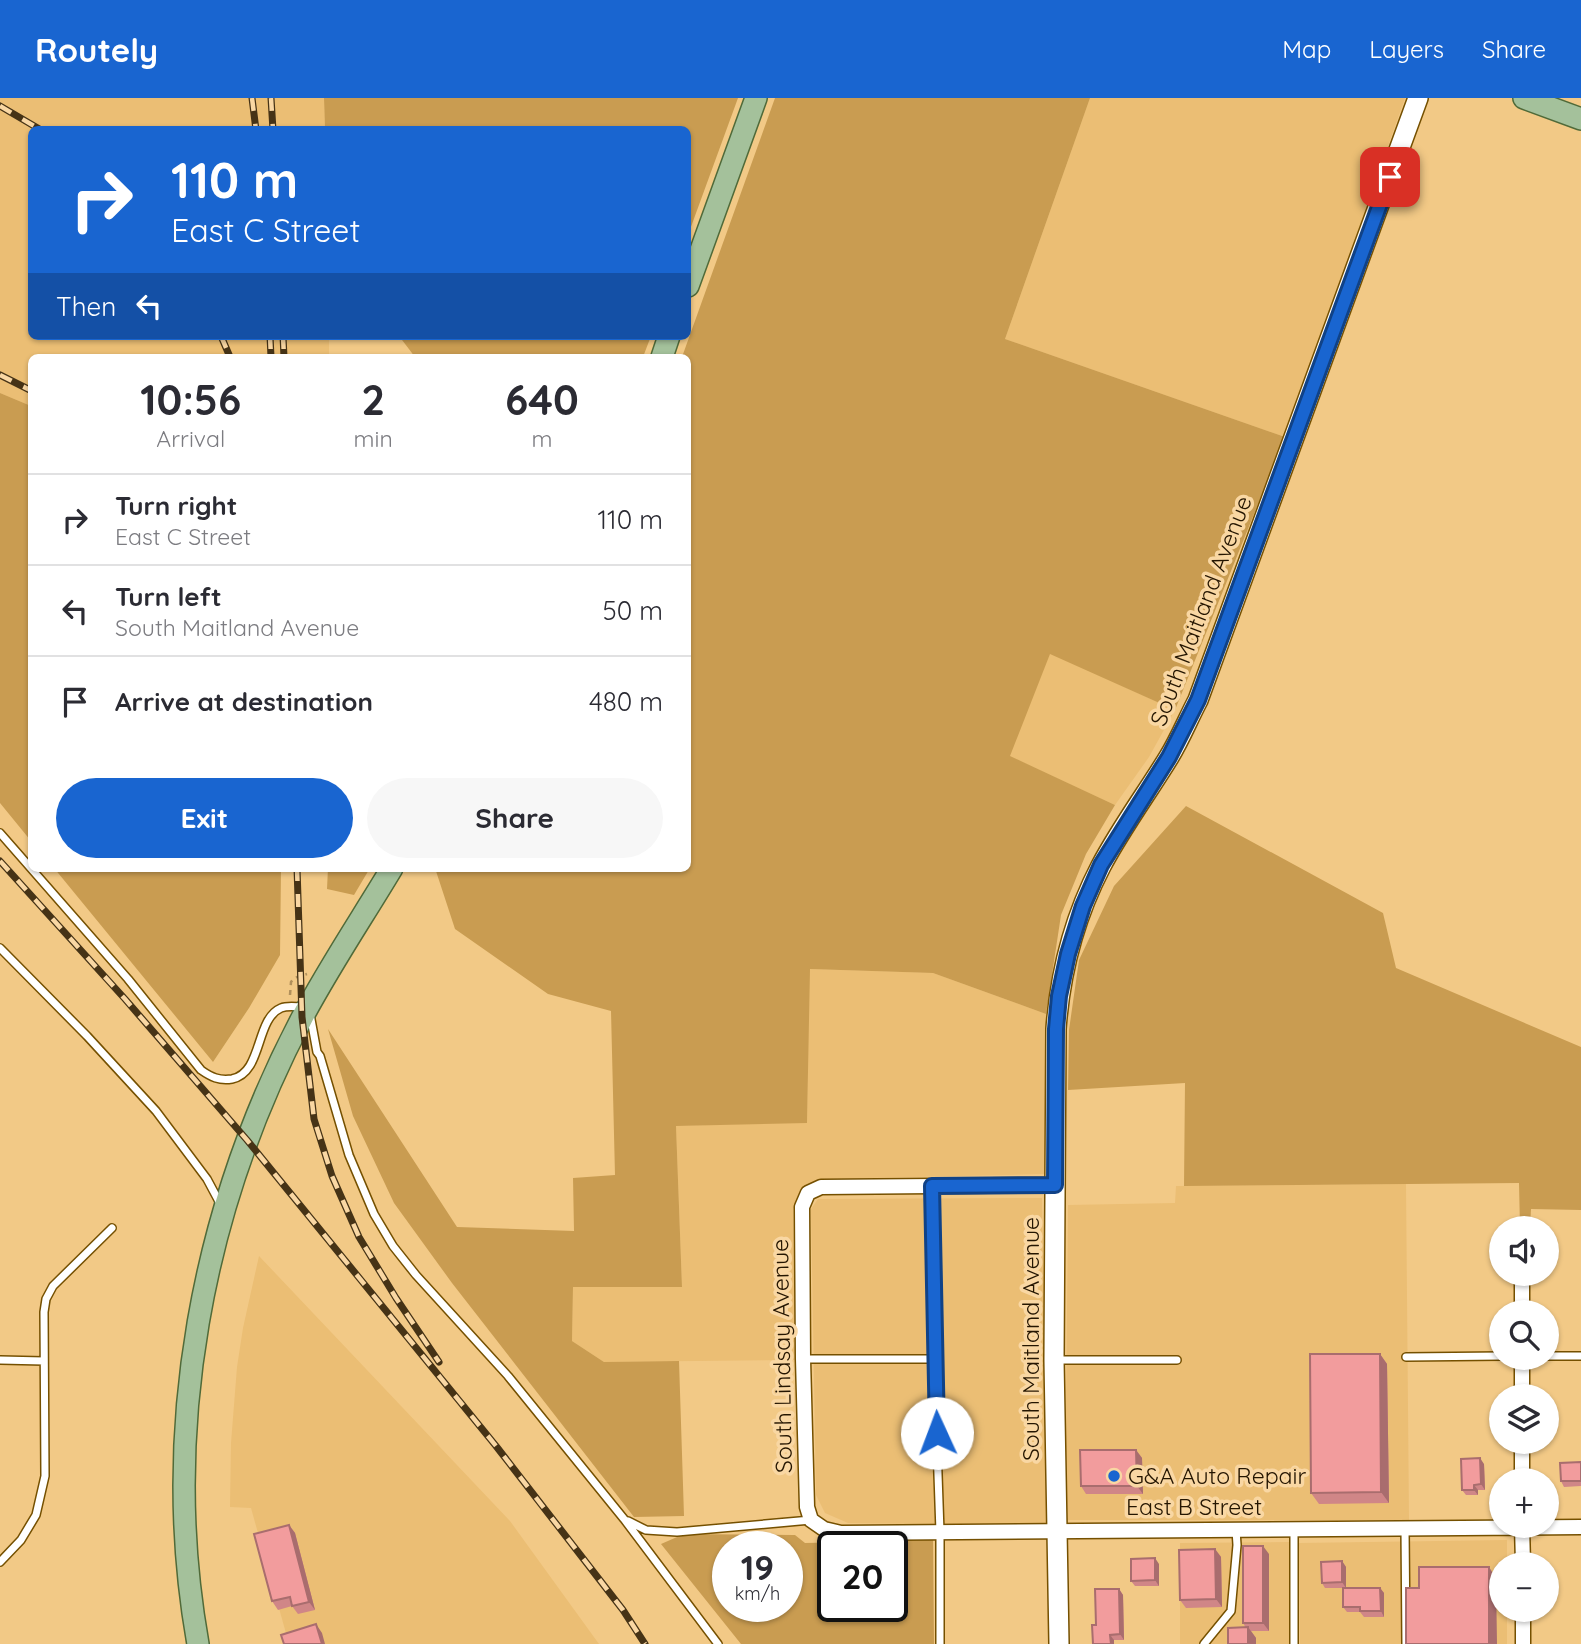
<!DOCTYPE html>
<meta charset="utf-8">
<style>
body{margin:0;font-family:Quicksand,sans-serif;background:#f7f7f7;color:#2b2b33;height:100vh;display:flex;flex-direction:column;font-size:26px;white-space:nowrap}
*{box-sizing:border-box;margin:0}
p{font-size:23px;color:#7c7c81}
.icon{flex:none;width:38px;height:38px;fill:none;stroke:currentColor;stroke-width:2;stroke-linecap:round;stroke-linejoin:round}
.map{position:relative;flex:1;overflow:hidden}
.drawer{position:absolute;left:28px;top:256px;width:663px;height:518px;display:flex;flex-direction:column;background:#fff;border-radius:10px;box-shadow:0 2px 5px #0004}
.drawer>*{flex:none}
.banner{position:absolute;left:28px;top:28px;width:663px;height:214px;border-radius:10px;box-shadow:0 2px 5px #0004;background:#1965d0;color:#fff;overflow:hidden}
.buttons{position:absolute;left:1489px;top:1118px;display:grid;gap:14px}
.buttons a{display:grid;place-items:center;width:70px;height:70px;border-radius:50%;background:#fff;box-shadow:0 2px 5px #0004;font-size:35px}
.speed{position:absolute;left:712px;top:1433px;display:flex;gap:14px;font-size:35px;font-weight:700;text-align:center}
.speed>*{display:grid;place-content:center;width:91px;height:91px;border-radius:50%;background:#fff;box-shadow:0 2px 5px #0004;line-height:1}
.speed small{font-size:18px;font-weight:400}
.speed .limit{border:4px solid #111;border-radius:10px;background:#fff;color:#111}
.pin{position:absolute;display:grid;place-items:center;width:60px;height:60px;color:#fff;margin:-30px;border-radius:14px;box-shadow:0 4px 10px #0006}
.me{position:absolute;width:77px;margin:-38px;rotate:358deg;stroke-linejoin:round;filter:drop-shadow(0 0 5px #0008)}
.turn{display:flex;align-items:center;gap:24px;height:147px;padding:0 28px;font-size:32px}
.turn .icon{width:91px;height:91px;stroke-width:2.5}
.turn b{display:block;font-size:49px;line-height:60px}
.then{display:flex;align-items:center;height:66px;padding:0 28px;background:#0003;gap:14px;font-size:26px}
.eta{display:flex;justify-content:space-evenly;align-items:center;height:119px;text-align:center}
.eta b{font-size:42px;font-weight:800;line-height:49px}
.action{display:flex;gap:14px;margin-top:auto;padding:14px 28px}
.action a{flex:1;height:80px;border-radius:42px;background:#1965d0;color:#fff;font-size:28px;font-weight:800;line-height:80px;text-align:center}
.action a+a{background:#f7f7f7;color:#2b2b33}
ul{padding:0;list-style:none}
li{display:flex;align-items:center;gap:21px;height:91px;padding:0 28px;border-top:2px solid #e1e1e2}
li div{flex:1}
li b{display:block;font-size:26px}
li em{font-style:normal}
header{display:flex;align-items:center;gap:42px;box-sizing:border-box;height:98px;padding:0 35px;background:#1965d0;color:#fff}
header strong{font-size:33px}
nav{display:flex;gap:38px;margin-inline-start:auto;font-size:24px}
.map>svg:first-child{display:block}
.built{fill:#ebbe74}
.green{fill:#c99c51;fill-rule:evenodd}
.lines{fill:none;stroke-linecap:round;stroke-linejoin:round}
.lane-casing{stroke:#755000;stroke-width:10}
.street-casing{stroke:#755000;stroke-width:17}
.secondary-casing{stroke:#755000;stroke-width:22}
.primary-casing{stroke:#506a39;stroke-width:24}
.path{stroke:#b08f5b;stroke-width:2.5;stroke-dasharray:5 5;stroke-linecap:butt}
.lane{stroke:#fff;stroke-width:7}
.street{stroke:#fff;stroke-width:14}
.secondary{stroke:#fff;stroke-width:19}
.primary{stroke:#a4c19b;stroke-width:21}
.rail-casing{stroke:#463316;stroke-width:7}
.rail{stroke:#f9d7a3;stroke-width:4.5;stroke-dasharray:13;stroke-linecap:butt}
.wall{fill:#d08687}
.shaded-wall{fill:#a96d6e}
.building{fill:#f29c9d;stroke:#a96d6e;stroke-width:2}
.route-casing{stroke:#104287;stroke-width:18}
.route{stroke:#1965d0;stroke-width:12}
.poi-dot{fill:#1965d0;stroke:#f9d7a3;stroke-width:2.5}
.labels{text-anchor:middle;stroke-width:7;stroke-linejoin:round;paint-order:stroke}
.street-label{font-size:23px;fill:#241500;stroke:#f9d7a3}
.poi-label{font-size:23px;fill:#241500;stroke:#f9d7a3;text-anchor:start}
</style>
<header>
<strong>Routely</strong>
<nav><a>Map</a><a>Layers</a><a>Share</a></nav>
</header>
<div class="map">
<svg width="1581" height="1546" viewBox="0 0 1581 1546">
<rect width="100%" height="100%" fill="#f2c986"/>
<!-- built -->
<path class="built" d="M0 0H324L325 31 32 32V238H329V259H32L31 308 0 295Z
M1090 0H1405L1285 339 1005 241Z
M1050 555 1175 612 1149 659 1115 707 1009 658Z
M809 871 933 875 1046 916V1076L822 1081 801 1090 793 1112 795 1262 604 1264 572 1243 573 1189 682 1188 676 1028 807 1024Z
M1406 1086 1409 1422H1065L1068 1107 1175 1105 1176 1088Z
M1042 1100 1048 1428 848 1425 825 1415 816 1397 811 1111 818 1101Z
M259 1158 510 1423 599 1546H289L251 1410 230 1409 231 1345 237 1269 243 1230Z
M1507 1442V1466H1502V1512H1507V1546H1300L1299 1445Z
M1289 1444 1290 1546H1180V1445Z"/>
<!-- green -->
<path class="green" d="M324 0H738L688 137V32L325 31Z
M775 0H1090L1005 241 1285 339 1175 612 1050 556 1010 658 1115 707 1086 756 1061 817 1046 916 933 875 810 871 807 1025 676 1028 682 1189H573L572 1243 604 1264 679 1263 684 1418 634 1419 452 1185 394 1105 353 1018 328 931 457 1129 574 1133 573 1080 615 1077 611 913 548 896 455 831 435 770H688V259H682Z
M399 238H651L643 259H415Z
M0 295 31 308V743L0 705Z
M1186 708 1383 815 1396 870 1581 949V1112L1531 1111 1530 1130H1520L1519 1085 1184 1088 1185 985 1068 992 1069 932 1079 862 1114 788Z
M54 770H281L280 857 249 910 213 964Z
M328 770H370L354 797 327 791Z
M684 1436 795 1437 805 1445 933 1442 934 1546H741L661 1446ZM728 1449H788V1508H728ZM833 1449H892V1508H833Z"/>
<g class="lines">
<defs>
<path id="lane" d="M0 735 128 881 201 972C211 979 219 983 232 981 263 975 255 921 281 910 288 907 296 909 304 909
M0 850 87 938 156 1013 207 1081 222 1109
M310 916 317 954 320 958 349 1057 374 1116 393 1148 416 1177 508 1278 624 1421 718 1546
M932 1088 934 1261 940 1434V1546
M1547 1258H1581
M1406 1259 1502 1258
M803 1261H934
M0 1262 44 1263
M1055 1262H1177
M628 1423 646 1432 677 1434 811 1422
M1405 1430 1406 1546
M1294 1431V1546
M0 1464 21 1442 36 1417 45 1378 44 1214 46 1201 53 1188 112 1130
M1204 1546 1231 1513 1237 1447 1236 1432"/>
<path id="street" d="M1055 1087 821 1089 808 1095 802 1109 803 1261 807 1409 811 1422 824 1431 841 1435 1581 1429
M1522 1176V1214
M1522 1260V1298
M1522 1344V1382
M1522 1428 1523 1466
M1523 1512V1546"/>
<path id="secondary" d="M1059 1546 1054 1262 1056 931C1060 875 1075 818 1101 768 1121 730 1147 695 1169 659 1180 641 1188 621 1198 602L1418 0"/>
<path id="primary" d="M1524 0 1581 21
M688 188 756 0
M662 259 669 238
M198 1546C160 1333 202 1110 302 920 329 869 362 820 392 770"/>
</defs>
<!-- lane casing -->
<use href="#lane" class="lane-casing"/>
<!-- street casing -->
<use href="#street" class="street-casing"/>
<!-- secondary casing -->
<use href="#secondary" class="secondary-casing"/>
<!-- primary casing -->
<use href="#primary" class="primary-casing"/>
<!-- path -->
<path class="path" d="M290 897 291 884 294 880 307 876"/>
<!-- lane -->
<use href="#lane" class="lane"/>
<!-- street -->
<use href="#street" class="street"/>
<!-- secondary -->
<use href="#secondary" class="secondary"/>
<!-- primary -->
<use href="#primary" class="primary"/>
<defs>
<path id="rail" d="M252 0 256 32
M271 0 273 32
M0 8 41 32
M221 238 230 259
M270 238 271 259
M283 238 284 259
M0 277 32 293
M0 763 125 901 247 1042 496 1348 623 1512 645 1546
M297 770 302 919 314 1021 332 1078 359 1139 396 1200 439 1264"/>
</defs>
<!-- rail casing -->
<use href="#rail" class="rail-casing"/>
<!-- rail -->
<use href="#rail" class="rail"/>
</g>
<!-- wall -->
<path class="wall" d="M1380 1256 1387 1266 1389 1405 1319 1406 1311 1395Z
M1136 1352 1142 1360 1143 1396H1086L1081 1388Z
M1581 1364V1388L1564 1389 1561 1383Z
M1484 1366 1485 1392H1478V1397H1466L1462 1392Z
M289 1427 295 1435 315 1512 298 1516 292 1508 278 1512 272 1503Z
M1215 1451 1221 1459 1222 1509 1186 1510 1180 1502Z
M1269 1456V1533H1251L1256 1540V1546H1228L1246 1530 1243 1525Z
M1342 1463 1346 1469V1490H1325L1322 1485Z
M1159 1466V1488H1135L1131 1483Z
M1380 1490 1384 1495V1519H1364L1360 1514H1347L1343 1509Z
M1119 1491 1123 1497 1124 1542H1114V1546H1093L1096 1527Z"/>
<!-- shaded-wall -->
<path class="shaded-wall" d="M1380 1256 1387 1266 1389 1405 1381 1394Z
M1136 1352 1142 1360 1143 1396 1137 1388Z
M1480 1360 1484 1366 1485 1392 1481 1386Z
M1474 1387 1478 1392V1397L1474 1392Z
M289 1427 295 1435 315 1512 309 1504Z
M1263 1448 1269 1456V1533L1263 1525Z
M1215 1451 1221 1459 1222 1509 1216 1501Z
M1155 1460 1159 1466V1488L1155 1482Z
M1342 1463 1346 1469V1490L1342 1484Z
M1489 1469 1496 1480 1497 1546H1489Z
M1380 1490 1384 1495V1519L1381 1513Z
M1119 1491 1123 1497 1124 1542 1120 1536Z
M316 1526 322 1535 325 1546H322Z
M1248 1529 1256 1540V1546H1248Z
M1110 1537 1114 1542V1546H1111Z"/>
<!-- building -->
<path class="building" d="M1310 1256H1380L1381 1394 1311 1395Z
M1080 1352H1136L1137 1388H1081Z
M1480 1360 1481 1386 1474 1387V1392H1462L1461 1361Z
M1581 1364V1383H1561L1560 1365Z
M289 1427 309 1504 292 1508 290 1499 272 1503 254 1436Z
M1243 1448H1263V1525H1243Z
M1215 1451 1216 1501 1180 1502 1179 1452Z
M1155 1460V1482L1131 1483V1461Z
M1342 1463V1484L1322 1485 1321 1464Z
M1419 1469H1489V1546H1406V1490H1419Z
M1343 1490H1380L1381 1513H1360V1509H1343Z
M1095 1491H1119L1120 1536 1110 1537 1111 1546H1093L1092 1527H1096Z
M316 1526 322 1546H284L281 1537Z
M1248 1529V1546H1228V1530Z"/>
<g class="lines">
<defs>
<path id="route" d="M937 1335 932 1088 1055 1087 1056 931 1059 898 1068 856 1083 808 1101 767 1169 659 1198 602 1390 79"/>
</defs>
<!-- route casing -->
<use href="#route" class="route-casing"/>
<!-- route -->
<use href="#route" class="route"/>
</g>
<!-- markers -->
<circle class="poi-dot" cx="1114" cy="1378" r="7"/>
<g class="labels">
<!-- street labels -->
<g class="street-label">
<text transform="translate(1201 513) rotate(-69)" y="8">South Maitland Avenue</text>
<text transform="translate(1031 1241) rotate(-90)" y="8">South Maitland Avenue</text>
<text transform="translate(782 1258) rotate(-91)" y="8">South Lindsay Avenue</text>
<text x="1194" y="1417">East B Street</text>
</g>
<!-- poi labels -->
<g class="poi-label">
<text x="1128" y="1386">G&amp;A Auto Repair</text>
</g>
</g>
</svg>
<div class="buttons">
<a><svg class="icon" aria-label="sound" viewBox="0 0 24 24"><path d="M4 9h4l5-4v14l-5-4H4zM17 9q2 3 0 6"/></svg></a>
<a><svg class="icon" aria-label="search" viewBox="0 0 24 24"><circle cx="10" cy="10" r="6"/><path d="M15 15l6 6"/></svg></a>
<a><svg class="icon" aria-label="layers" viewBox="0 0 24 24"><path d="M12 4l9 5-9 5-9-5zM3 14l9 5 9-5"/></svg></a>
<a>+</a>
<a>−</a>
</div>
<div class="speed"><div>19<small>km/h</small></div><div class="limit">20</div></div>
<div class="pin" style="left:1390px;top:79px;background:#d93025"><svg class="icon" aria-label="arrive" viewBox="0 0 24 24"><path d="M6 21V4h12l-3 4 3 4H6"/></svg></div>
<svg class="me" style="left:937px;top:1335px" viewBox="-20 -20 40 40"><circle r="19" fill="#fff"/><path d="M0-13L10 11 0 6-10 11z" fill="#1965d0"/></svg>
<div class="banner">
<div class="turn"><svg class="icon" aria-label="right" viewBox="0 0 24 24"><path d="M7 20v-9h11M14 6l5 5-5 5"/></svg><div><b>110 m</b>East C Street</div></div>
<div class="then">Then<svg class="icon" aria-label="left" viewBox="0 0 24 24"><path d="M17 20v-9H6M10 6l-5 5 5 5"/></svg></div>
</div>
<section class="drawer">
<div class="eta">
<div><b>10:56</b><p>Arrival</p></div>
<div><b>2</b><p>min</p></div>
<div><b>640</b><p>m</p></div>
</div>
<ul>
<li><svg class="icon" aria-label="right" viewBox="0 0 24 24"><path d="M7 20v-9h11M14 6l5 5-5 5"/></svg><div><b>Turn right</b><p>East C Street</p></div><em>110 m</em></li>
<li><svg class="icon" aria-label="left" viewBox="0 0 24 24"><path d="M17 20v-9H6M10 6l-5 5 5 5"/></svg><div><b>Turn left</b><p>South Maitland Avenue</p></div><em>50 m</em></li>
<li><svg class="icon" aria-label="arrive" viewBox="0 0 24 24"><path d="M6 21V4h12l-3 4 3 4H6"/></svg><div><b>Arrive at destination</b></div><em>480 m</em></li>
</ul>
<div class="action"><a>Exit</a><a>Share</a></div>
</section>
</div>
